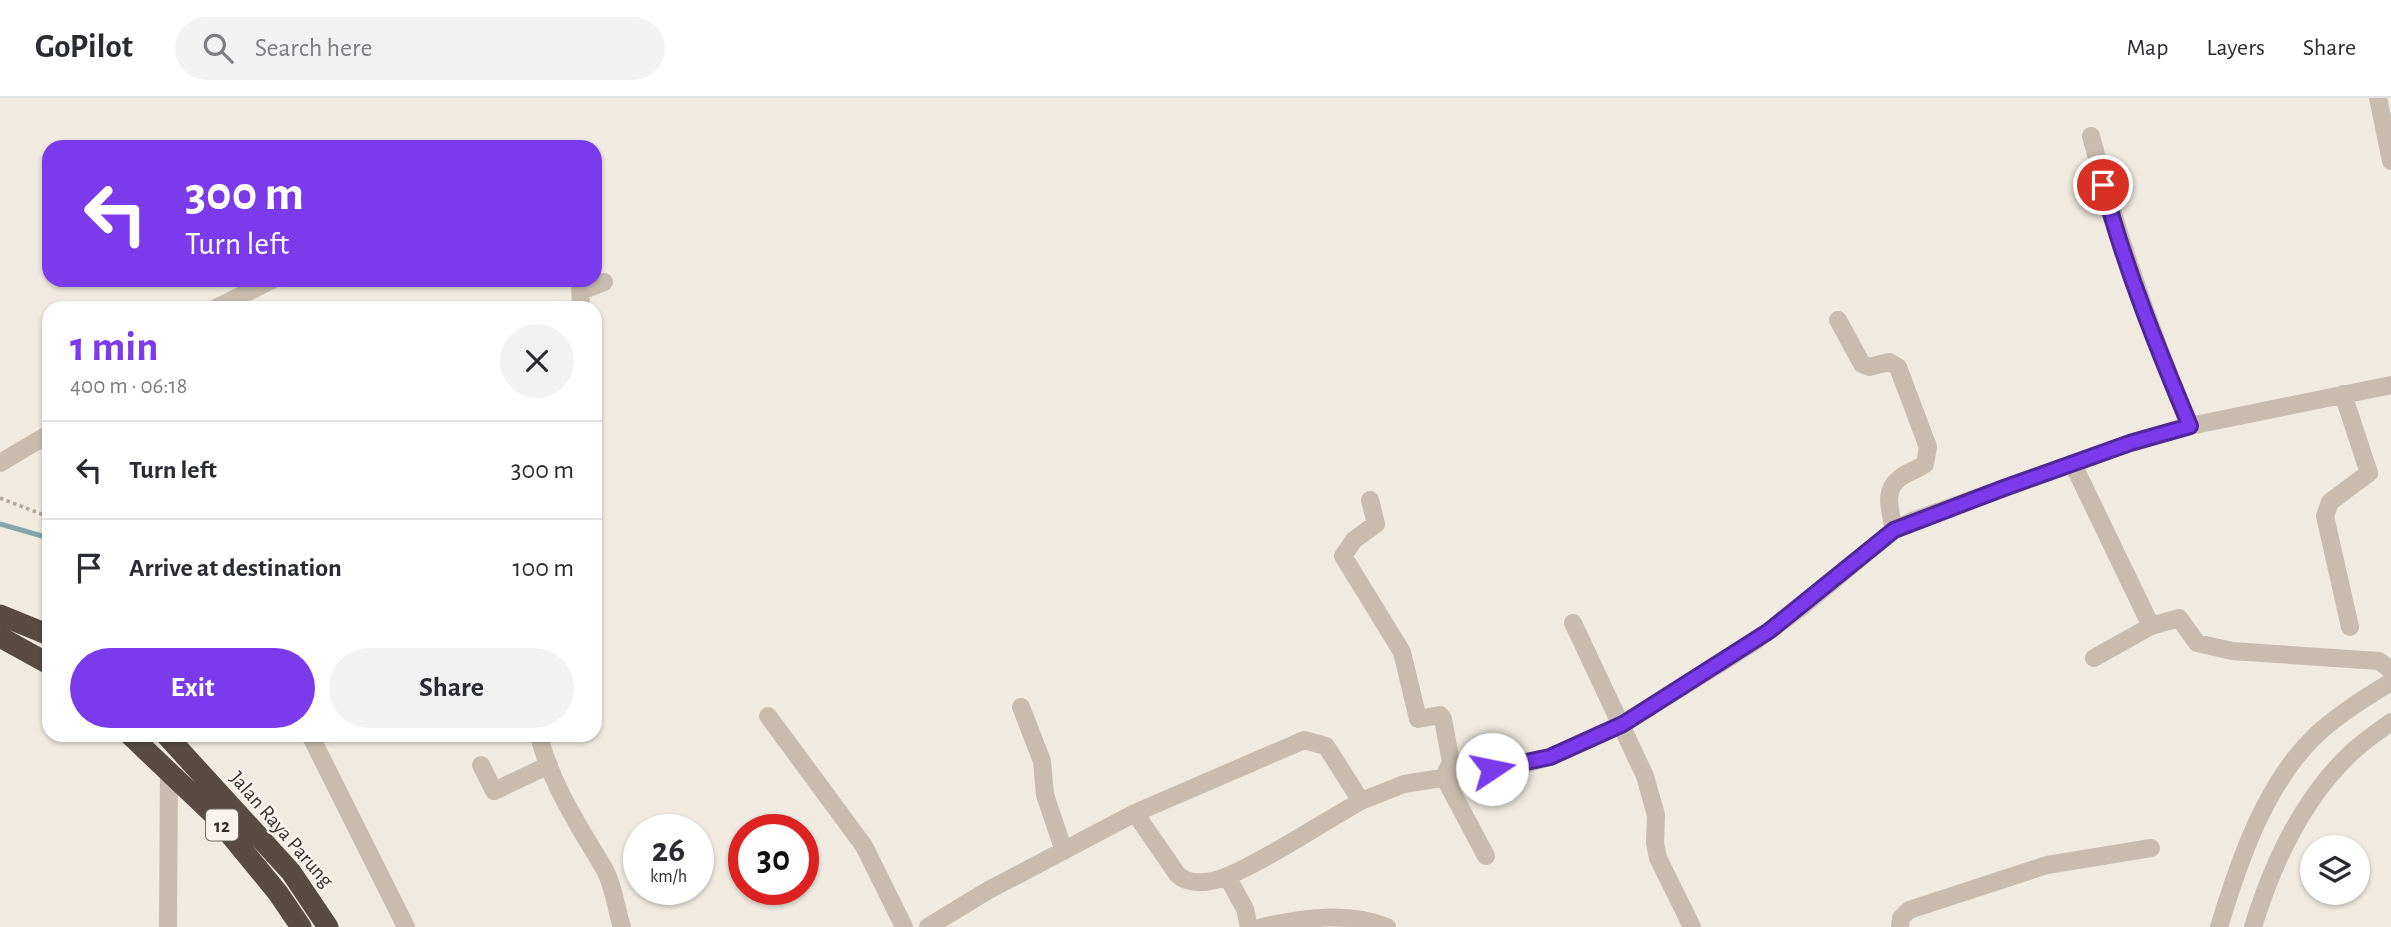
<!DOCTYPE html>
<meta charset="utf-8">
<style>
body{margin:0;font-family:"Alegreya Sans",sans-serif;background:#f2f2f3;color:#2b2b33;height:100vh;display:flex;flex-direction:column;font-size:26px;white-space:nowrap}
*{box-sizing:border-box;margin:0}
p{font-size:23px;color:#7c7c81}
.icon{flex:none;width:38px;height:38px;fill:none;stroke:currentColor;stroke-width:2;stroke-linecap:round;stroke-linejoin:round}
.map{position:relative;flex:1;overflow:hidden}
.drawer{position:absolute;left:42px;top:203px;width:560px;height:441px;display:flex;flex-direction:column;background:#fff;border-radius:21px;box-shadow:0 2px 5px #0004}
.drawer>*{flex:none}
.hud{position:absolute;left:42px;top:42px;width:560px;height:147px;border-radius:21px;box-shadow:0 2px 5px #0004;background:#7c3aed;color:#fff;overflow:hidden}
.tools{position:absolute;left:2300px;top:737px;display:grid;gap:14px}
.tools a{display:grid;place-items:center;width:70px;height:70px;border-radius:50%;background:#fff;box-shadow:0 2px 5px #0004;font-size:35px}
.speed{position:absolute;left:623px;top:716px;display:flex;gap:14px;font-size:35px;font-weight:700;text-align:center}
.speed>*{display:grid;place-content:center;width:91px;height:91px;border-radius:50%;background:#fff;box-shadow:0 2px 5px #0004;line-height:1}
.speed small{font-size:18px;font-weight:400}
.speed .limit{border:10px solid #d22;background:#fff;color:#111}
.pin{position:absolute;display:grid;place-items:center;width:60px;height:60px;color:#fff;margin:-30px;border:4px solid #fff;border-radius:50%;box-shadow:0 2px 7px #0007}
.me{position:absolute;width:77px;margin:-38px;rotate:79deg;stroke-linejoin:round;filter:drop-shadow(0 0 5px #0008)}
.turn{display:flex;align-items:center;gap:24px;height:147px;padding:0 28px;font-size:32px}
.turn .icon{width:91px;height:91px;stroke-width:2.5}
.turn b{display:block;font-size:49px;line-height:60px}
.round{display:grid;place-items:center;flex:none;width:74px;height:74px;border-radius:37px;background:#f2f2f3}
.overview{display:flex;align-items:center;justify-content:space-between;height:119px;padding:0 28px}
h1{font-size:42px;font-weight:600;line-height:52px;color:#7c3aed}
.cta{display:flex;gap:14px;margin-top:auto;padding:14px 28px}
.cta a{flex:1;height:80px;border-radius:42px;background:#7c3aed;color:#fff;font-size:28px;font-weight:600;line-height:80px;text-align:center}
.cta a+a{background:#f2f2f3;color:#2b2b33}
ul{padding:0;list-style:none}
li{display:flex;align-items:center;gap:21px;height:98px;padding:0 28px;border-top:2px solid #e1e1e2}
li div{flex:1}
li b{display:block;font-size:26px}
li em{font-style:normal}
header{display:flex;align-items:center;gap:42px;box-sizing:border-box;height:98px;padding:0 35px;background:#fff;border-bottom:2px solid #e1e1e2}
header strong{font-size:33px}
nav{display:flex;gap:38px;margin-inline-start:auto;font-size:24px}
.search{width:490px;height:63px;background:#f2f2f3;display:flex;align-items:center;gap:18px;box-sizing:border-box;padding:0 24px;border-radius:38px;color:#7c7c81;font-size:26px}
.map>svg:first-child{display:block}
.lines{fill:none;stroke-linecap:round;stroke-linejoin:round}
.stream{stroke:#83a6aa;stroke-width:5}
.path{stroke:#b3a698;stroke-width:3.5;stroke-dasharray:3.5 3.5;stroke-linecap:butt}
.minor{stroke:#c7bcae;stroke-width:18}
.highway{stroke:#574b44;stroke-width:21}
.route-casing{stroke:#51269a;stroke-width:18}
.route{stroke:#7c3aed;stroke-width:12}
.labels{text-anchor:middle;stroke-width:5;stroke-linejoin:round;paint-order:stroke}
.shield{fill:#f8f4ed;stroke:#716b65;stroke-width:2}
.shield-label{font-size:19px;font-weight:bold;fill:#37302b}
.street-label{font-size:21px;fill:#37302b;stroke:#f8f4ed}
</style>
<header>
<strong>GoPilot</strong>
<div class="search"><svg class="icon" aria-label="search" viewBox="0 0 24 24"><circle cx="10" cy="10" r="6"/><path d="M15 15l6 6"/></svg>Search here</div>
<nav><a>Map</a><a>Layers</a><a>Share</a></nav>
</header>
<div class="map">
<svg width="2391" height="829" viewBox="0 0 2391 829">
<rect width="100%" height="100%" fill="#f0eae1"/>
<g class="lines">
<!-- stream -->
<path class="stream" d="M0 426 49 440"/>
<!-- path -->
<path class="path" d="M0 400 49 419"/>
<!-- minor -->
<path class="minor" d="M2378 0 2391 63
M2091 38C2118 141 2149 230 2190 328
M580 182 581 210
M581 193 604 184
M216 210 272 182
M1838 222 1862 266 1869 269 1889 264 1898 269 1928 349 1925 366C1917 372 1907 374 1900 380 1882 393 1891 414 1894 432
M2343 296 2369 375 2330 404 2325 418 2350 529
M0 365 49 336
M2073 366 2151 528
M1370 402 1376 426 1354 442 1343 458 1402 554 1418 621 1440 617 1443 621 1451 664 1444 679 1486 758
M1573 525 1645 678 1656 717 1655 745 1658 760 1692 829
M2094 560 2151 528 2179 520 2197 545 2232 553 2379 563 2391 572
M1021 609 1042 663 1045 697 1064 753
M768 618 864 748 904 829
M310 637 406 829
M539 637C550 685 580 730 605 772 614 789 616 811 622 829
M481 667 494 693 549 667
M1135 715 1177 776C1189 789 1213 784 1228 778 1270 760 1320 726 1361 703
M1227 778 1245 811 1249 829
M168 829 169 676
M928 829 987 793 1135 715 1304 642 1326 648 1361 703 1404 686 1517 668 1550 659 1623 626 1754 544 1799 511 1894 432 1915 422 2130 345 2190 328 2391 287
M1262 829C1302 820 1348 813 1387 829
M1900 829 1901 820 1909 812 2047 767 2151 750
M2219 829C2239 763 2265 686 2316 637 2339 616 2365 600 2391 584
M2253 829C2272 767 2301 703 2349 657 2361 645 2377 634 2391 624"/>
<!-- highway -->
<path class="highway" d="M0 517 49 537
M0 539 49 566
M130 637 214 717 278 795 301 829
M166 637 291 774 328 829"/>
</g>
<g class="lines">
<defs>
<path id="route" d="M1492 671 1550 659 1623 626 1769 533 1894 432 2004 390 2130 345 2190 328C2157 249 2125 170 2103 87"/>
</defs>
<!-- route casing -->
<use href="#route" class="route-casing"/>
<!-- route -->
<use href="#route" class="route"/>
</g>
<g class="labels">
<!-- shield labels -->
<rect class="shield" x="206" y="711.5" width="32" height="31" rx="5"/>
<g class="shield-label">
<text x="222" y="734">12</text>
</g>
<!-- street labels -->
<g class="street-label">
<text transform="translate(282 731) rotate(49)" y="7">Jalan Raya Parung</text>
</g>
</g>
</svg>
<div class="tools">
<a><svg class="icon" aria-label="layers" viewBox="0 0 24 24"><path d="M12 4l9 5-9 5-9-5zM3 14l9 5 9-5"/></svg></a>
</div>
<div class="speed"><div>26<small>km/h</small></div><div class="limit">30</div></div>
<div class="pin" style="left:2103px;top:87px;background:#d93025"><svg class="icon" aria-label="arrive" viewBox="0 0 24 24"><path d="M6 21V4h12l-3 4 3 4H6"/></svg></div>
<svg class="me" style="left:1492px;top:671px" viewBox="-20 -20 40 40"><circle r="19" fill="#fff"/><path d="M0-13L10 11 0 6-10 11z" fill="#7c3aed"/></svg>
<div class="hud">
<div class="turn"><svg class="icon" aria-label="left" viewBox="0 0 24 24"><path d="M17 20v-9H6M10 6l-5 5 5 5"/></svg><div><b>300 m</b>Turn left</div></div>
</div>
<section class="drawer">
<div class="overview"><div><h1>1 min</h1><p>400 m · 06:18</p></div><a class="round"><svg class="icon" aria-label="close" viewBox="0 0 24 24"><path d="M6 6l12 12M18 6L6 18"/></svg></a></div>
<ul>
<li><svg class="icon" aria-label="left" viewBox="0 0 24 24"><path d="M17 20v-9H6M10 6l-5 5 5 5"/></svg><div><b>Turn left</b></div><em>300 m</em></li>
<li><svg class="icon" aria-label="arrive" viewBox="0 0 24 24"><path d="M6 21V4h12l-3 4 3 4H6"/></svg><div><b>Arrive at destination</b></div><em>100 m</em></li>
</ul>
<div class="cta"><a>Exit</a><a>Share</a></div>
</section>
</div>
